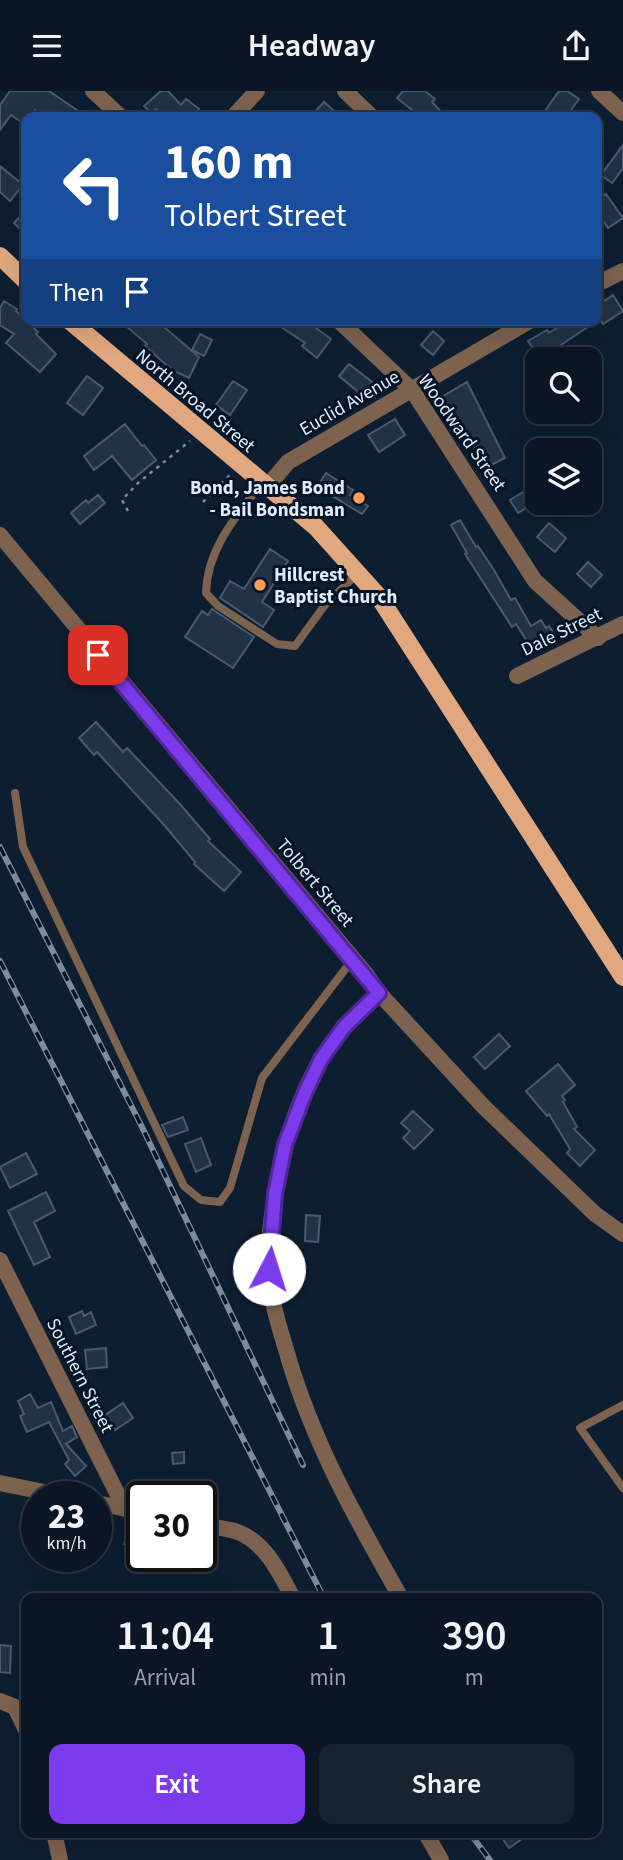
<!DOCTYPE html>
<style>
body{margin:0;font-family:"Source Sans 3",sans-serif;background:#182332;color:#f1f3f6;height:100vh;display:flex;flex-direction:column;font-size:26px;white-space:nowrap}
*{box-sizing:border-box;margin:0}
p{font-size:23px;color:#999fa7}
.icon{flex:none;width:38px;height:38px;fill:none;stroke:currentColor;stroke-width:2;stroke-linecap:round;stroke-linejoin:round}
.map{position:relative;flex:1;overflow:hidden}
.details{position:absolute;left:21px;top:1502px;width:581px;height:245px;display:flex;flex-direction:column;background:#0a1625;border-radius:14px;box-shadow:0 7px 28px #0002,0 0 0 2px #2a3542}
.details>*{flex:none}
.guide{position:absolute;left:21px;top:21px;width:581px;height:214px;border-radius:14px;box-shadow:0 7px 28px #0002,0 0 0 2px #2a3542;background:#1a4fa0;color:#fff;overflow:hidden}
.buttons{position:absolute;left:525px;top:256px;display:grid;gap:14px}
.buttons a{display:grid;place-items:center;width:77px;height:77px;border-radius:14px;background:#0a1625;box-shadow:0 7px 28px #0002,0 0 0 2px #2a3542;font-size:35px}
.speed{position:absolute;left:21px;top:1390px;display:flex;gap:14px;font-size:35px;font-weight:700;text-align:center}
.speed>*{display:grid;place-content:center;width:91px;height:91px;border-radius:50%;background:#0a1625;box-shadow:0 7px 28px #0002,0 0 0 2px #2a3542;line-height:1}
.speed small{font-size:18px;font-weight:400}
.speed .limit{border:4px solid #111;border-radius:10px;background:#fff;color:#111}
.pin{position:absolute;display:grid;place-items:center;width:60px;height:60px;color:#fff;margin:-30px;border-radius:14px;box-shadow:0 4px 10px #0006}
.me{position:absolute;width:77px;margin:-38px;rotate:5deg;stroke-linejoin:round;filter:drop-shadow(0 0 5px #0008)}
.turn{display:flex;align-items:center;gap:24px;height:147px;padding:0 28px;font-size:32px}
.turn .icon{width:91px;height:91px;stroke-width:2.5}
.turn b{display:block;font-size:49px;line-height:60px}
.then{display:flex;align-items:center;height:66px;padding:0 28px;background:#0003;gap:14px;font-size:26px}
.eta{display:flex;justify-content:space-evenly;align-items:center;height:119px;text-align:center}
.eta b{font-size:42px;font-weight:600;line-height:49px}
.action{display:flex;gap:14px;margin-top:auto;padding:14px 28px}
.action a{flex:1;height:80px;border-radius:14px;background:#7c3aed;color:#fff;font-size:28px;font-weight:600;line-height:80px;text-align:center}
.action a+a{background:#182332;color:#f1f3f6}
header{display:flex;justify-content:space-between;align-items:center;height:91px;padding:0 28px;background:#0a1625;font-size:32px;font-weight:600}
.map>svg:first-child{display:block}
.building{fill:#213246;stroke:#485a71;stroke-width:2}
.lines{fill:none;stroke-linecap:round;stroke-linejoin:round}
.path{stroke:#7d8a9b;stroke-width:2.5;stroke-dasharray:3.5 5;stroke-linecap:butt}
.service{stroke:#7d624f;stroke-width:8}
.minor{stroke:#7d624f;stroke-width:16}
.primary{stroke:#e1a87f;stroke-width:18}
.rail-casing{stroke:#7d8b9c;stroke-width:6}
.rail{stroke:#051427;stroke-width:3.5;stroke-dasharray:10;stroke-linecap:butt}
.route-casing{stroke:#51269a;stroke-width:18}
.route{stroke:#7c3aed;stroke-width:12}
.poi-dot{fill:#fc9e52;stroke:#051427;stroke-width:2.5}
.labels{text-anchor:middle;stroke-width:6;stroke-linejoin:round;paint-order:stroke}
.street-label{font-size:19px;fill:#e1ecfa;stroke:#051427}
.poi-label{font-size:19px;font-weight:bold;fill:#e1ecfa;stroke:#051427;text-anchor:end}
</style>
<header><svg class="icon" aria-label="menu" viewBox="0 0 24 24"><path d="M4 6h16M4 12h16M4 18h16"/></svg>Headway<svg class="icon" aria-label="share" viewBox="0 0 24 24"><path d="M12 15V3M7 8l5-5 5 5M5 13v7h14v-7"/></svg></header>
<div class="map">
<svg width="623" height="1769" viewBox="0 0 623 1769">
<rect width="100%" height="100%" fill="#0d1e31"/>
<!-- building -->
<path class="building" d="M10 0H49L87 26H44L35 19 29 26H26L24 33 11 24 0 39V14Z
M161 0H168L181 14 186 8 199 18 193 26H164L156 18 151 22 144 15Z
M403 0H425L435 8 432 11 446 26H421L397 7Z
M559 0H567L579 8 566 26H554L545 20Z
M324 11 341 26H310Z
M623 54V77L612 92 601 84Z
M0 75 23 94 10 110 0 101Z
M606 103 623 127 608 137 597 120V110Z
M26 119V144L14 132Z
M613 204 623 220 603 233 597 223V215Z
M4 210 17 218 16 220 38 241 36 243 56 263 40 281 6 252 14 243 0 234V217Z
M119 229H156L199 266 189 287 172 279 145 255 147 253Z
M285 229H305L331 248 317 267 302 255 305 252 281 236Z
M570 229H598L558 256 565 268H540L528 250 547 239 549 242Z
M433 240 444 250 433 264 421 254Z
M200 243 212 249 204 265 192 259Z
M349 273 372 291 362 304 339 285Z
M87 285 103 297 83 324 67 312Z
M233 290 247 299 230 324 216 314Z
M467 291 505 367 485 377 468 342 465 337 457 341 440 307Z
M395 328 405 344 379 361 368 344Z
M125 333 142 355 144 354 156 369 132 389 112 365 94 379 84 365Z
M326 382 353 399 350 404 368 415 362 423 317 396Z
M528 398 536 411 518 422 510 409Z
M98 404 105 412 80 433 71 422 86 409 88 412Z
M460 429 476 456 478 455 494 479 511 509 515 507 531 535 541 529 546 537 549 535 556 546 534 561 516 533 512 536 465 463 467 462 451 434Z
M549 432 566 447 555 461 537 446Z
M270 458 288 470 262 511 274 519 263 536 220 507 230 490 244 498Z
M588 471 602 484 591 496 577 483Z
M212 518 254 546 233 577 185 546 202 520 208 524Z
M96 631 123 661 127 657 179 712 210 748 208 750 241 781 224 800 194 773 195 771 165 735 97 661 94 664 79 647Z
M499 943 510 955 485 978 474 966Z
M558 973 575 994 562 1005 565 1009 563 1011 577 1036 574 1038 595 1059 580 1075 567 1062 570 1058 549 1023 547 1025 526 1000Z
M413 1020 433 1039 414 1058 403 1047 410 1040 401 1032Z
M183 1026 188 1039 168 1046 162 1034Z
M201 1047 211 1074 196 1081 185 1053Z
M26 1062 37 1083 10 1097 0 1076Z
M46 1101 55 1120 34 1131 50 1166 34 1174 8 1120Z
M306 1124 320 1125 318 1151 305 1150Z
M82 1220 84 1225 91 1221 96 1234 76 1243 69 1226Z
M106 1257 107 1276 87 1278 85 1259Z
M30 1303 38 1317 51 1311 63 1340 72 1335 77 1346 66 1353 86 1375 75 1385 65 1373 69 1369 49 1331 27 1341 20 1325 24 1323 18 1310Z
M123 1312 133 1327 115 1339 105 1324Z
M184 1361V1372L173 1373 172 1362Z
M33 1420H37V1454L25 1451Z
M128 1440 142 1444V1458L124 1453Z
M0 1554 11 1555 10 1582 0 1581Z
M498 1741H532L509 1757Z"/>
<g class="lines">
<!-- path -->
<path class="path" d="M203 411 230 384
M128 420 122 409 138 392 190 350"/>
<!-- service -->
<path class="service" d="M262 392C236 425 207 458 206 502L218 515 277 553 295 555 325 514 358 482
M15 702 23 756 184 1095 201 1109 220 1111 230 1097 262 987 353 868
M623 1314 580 1337 623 1397"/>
<!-- minor -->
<path class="minor" d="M93 0 121 26
M345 0 372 26
M599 0 623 22
M233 26 257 0
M597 193 623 180
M338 229 412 299 535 490 598 547
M267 396 288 371 531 229
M0 444 366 883 379 902 483 1015 595 1123 623 1143
M517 585 623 533
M379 902C368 913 355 924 345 936 311 973 290 1030 280 1079 274 1108 267 1150 269 1179 270 1208 279 1235 287 1262 313 1352 355 1426 401 1507
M0 1169 125 1418
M0 1392 64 1405
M96 1412 142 1421
M201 1434C212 1436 224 1437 235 1440 265 1450 279 1481 293 1507
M0 1610 15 1616 26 1639
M54 1741 60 1769
M425 1741 441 1769"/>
<!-- primary -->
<path class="primary" d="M0 165 26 190
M69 229 316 436 379 506 623 886"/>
<defs>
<path id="rail" d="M0 756 142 1036 303 1374
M0 870 324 1507
M469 1741 490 1769"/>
</defs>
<!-- rail casing -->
<use href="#rail" class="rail-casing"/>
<!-- rail -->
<use href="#rail" class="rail"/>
</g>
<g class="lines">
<defs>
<path id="route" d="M98 564 379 902 344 936 321 968 304 1004 285 1054 275 1103 269 1178"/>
</defs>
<!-- route casing -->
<use href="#route" class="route-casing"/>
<!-- route -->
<use href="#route" class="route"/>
</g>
<!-- markers -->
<g class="poi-dot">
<circle cx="359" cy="407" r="7"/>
<circle cx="260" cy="494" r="7"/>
</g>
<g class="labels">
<!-- street labels -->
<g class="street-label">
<text transform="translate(196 309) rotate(40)" y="7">North Broad Street</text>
<text transform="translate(349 311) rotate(-30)" y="7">Euclid Avenue</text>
<text transform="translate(463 341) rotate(55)" y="7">Woodward Street</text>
<text transform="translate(561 540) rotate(-26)" y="7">Dale Street</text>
<text transform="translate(316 791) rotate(50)" y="7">Tolbert Street</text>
<text transform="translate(81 1284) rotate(63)" y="7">Southern Street</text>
</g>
<!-- poi labels -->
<g class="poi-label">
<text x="345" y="403">Bond, James Bond<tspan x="345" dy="22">- Bail Bondsman</tspan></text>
<text x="274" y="490" text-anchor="start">Hillcrest<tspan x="274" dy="22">Baptist Church</tspan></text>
</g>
</g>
</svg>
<div class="buttons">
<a><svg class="icon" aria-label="search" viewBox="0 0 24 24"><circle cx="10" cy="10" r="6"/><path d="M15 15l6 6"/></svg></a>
<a><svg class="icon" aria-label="layers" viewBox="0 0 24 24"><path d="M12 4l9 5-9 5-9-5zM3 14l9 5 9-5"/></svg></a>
</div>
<div class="speed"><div>23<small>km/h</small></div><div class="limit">30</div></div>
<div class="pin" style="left:98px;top:564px;background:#d93025"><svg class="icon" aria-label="arrive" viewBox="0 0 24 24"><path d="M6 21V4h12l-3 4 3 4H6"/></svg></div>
<svg class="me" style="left:269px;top:1178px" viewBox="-20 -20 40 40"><circle r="19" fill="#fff"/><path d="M0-13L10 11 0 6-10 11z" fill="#7c3aed"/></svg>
<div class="guide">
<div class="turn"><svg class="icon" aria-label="left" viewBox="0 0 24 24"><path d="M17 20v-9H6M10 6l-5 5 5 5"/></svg><div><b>160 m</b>Tolbert Street</div></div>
<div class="then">Then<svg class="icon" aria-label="arrive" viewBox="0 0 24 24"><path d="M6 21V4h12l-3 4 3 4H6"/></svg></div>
</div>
<section class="details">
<div class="eta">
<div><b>11:04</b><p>Arrival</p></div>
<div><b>1</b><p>min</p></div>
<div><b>390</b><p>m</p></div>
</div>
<div class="action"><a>Exit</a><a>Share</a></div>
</section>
</div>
